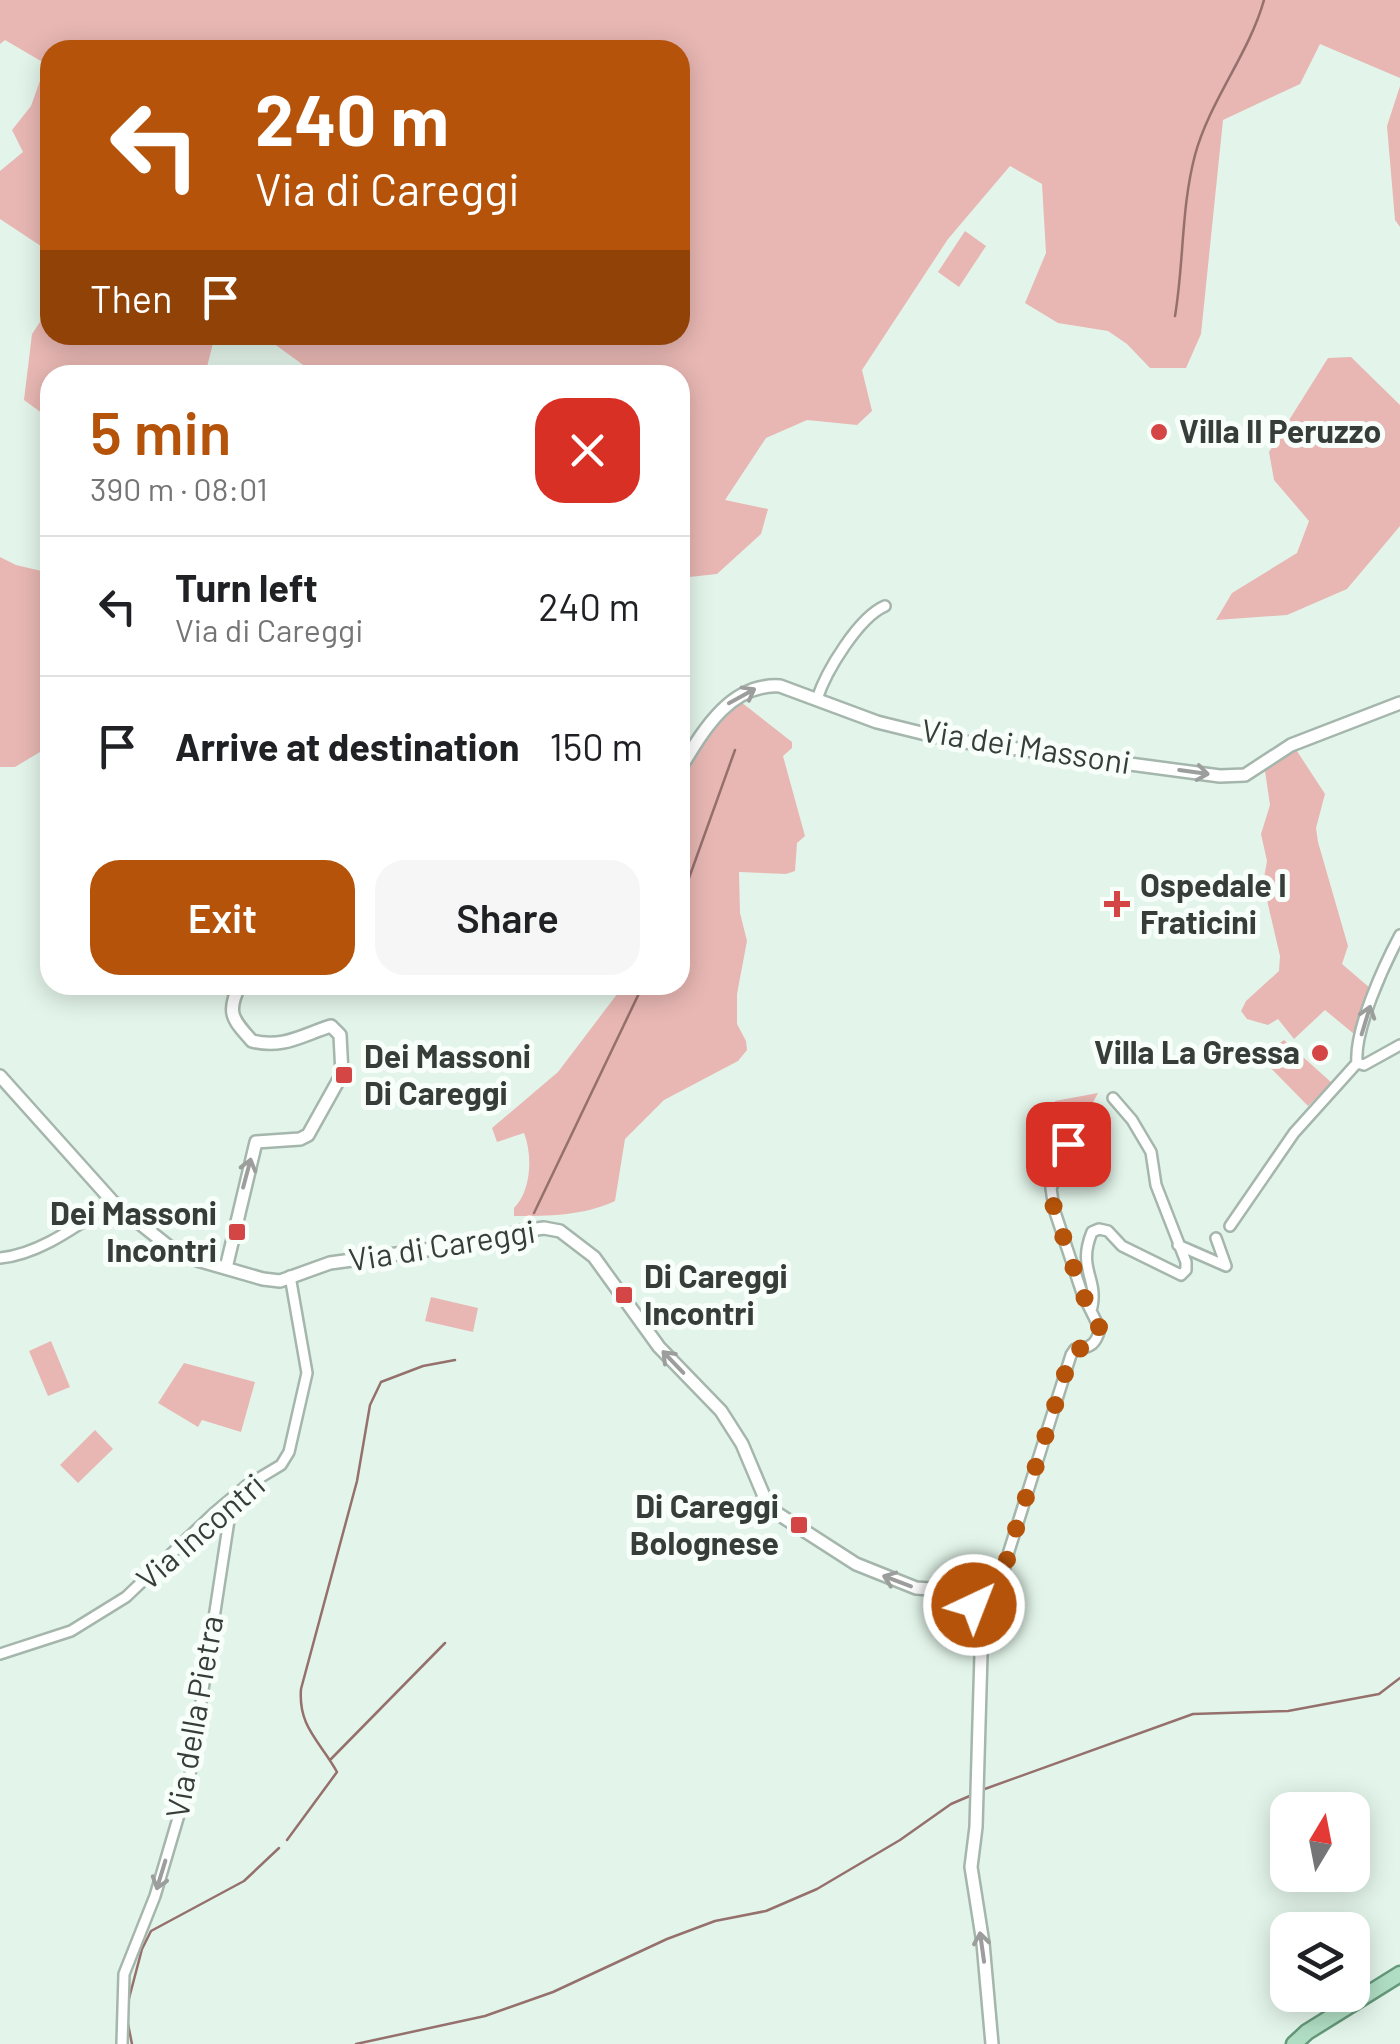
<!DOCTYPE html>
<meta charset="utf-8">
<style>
body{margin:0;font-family:Barlow,sans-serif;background:#f6f6f6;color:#202124;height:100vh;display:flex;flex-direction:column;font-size:38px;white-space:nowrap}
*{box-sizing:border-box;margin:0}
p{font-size:32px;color:#757577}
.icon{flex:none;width:55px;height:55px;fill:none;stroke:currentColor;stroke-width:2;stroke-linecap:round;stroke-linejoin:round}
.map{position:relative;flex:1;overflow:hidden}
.sheet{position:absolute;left:40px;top:365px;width:650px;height:630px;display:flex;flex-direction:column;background:#fff;border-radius:30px;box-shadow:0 5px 25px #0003}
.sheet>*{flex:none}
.top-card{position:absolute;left:40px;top:40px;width:650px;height:305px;border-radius:30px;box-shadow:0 5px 25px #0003;background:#b45309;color:#fff;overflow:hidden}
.needle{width:65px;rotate:10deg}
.fabs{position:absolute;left:1270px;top:1792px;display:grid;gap:20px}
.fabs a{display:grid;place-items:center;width:100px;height:100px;border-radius:20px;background:#fff;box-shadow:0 5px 25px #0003;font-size:50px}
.pin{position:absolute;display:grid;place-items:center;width:85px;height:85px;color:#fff;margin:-42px;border-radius:20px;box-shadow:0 5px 15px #0006}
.me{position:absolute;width:110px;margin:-55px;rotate:43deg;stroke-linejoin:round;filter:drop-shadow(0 0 8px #0008)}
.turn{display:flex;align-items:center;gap:35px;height:210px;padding:0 50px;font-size:45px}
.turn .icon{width:130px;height:130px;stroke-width:2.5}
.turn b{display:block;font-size:70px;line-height:85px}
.then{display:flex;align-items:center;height:95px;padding:0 50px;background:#0003;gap:20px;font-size:38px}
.round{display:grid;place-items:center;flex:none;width:105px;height:105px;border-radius:30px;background:#f6f6f6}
.head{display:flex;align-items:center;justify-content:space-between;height:170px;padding:0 50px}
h1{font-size:60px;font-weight:600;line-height:75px;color:#b45309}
.cta{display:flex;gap:20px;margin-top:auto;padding:20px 50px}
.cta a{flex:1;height:115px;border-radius:30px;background:#b45309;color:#fff;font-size:40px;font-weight:600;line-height:115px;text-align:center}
.cta a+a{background:#f6f6f6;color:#202124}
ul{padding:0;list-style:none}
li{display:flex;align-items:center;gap:30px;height:140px;padding:0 50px;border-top:2px solid #e0e0e0}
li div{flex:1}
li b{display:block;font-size:38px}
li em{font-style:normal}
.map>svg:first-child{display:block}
.green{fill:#e8b7b3}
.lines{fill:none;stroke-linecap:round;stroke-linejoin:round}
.stream{stroke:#95706c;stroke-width:2.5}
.minor-casing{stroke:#a5b6ac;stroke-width:14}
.tertiary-casing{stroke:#a5b6ac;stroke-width:16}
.primary-casing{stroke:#64987a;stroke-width:19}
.minor{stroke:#fff;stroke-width:9}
.tertiary{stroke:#fff;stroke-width:11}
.primary{stroke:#b0dec4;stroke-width:14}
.oneway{stroke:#9b9e9c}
.route{stroke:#b45309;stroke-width:18;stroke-dasharray:0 32.4}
.poi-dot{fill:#d44546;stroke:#f8fffa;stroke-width:4}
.labels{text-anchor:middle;stroke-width:10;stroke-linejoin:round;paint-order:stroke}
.poi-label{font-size:32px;font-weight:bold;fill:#373e3a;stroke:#f8fffa;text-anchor:start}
.street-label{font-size:32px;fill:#373e3a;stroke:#f8fffa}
</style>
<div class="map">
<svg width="1400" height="2044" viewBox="0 0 1400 2044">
<rect width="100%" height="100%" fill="#e3f5ea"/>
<!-- green -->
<path class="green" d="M0 0H1400V78L1320 44 1300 84 1223 120 1201 334 1186 368H1150L1127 344 1108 331 1058 323 1025 303 1046 253 1042 184 1010 166 948 239 862 370 872 411 857 425 807 420 766 438 725 500 768 509 761 534 717 574 680 578V375H317L262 335H680V50H50V252L0 219V171L23 152 12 130 31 106 46 64 5 40 0 44Z
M1400 86V227L1395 220 1387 126Z
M965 231 986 246 959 287 938 272Z
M50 307V335H215L205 375H50V419L24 400 32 334Z
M1351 357 1400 405V526L1347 589 1287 615 1216 620 1232 593 1297 553 1309 521 1274 480 1269 452 1328 358Z
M0 557 16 565 50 573V746L15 767H0Z
M741 702 792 742V748L783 756 805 836 797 843 795 871 786 874 739 872 740 913 747 941 737 994V1024L746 1041 747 1050 738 1061 664 1100 625 1139 615 1201C582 1216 549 1216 514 1216V1208C531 1191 533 1156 524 1133L497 1142 492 1128 558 1072 624 985H680V776L724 717Z
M1295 748 1325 794 1316 828 1318 842 1348 946 1342 964 1370 988 1354 1034 1325 1010 1294 1039 1278 1019 1268 1025 1247 1019 1241 1011 1246 1001 1279 971 1280 956 1263 883 1267 861 1261 834 1270 805 1265 771Z
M1284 1040 1332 1083 1308 1106 1260 1057Z
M1098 1093 1081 1125 1055 1128 1057 1114 1052 1112 1055 1101Z
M431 1297 478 1308 473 1332 425 1321Z
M51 1341 70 1387 48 1396 29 1351Z
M184 1363 255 1382 241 1432 202 1420 198 1427 158 1403Z
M95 1430 113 1449 78 1483 60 1465Z"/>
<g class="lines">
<!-- stream -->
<path class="stream" d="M1175 316C1184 263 1181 208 1195 155 1210 100 1249 54 1264 0
M680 903 735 750
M534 1213 643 985
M331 1759 445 1643
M982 1790 1193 1714 1288 1711 1379 1694 1400 1678
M287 1840 337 1772C320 1741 298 1727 301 1689L357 1481 370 1405 381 1382 423 1366 455 1360
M127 2006 142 1949 151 1931 244 1881 279 1848
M127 2019 132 2044
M356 2044 485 2016 553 1992 667 1939 715 1921 766 1911 817 1889 900 1840 951 1804 972 1795"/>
<defs>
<path id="minor" d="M817 699C826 671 859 617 885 606
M1400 935C1384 965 1354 1030 1357 1063L1364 1065 1400 1045
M1230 1226 1294 1133 1357 1063
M1178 1245 1226 1266 1216 1238
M0 1258C41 1254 79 1224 113 1202
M1092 1307C1098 1277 1077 1269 1092 1232L1099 1229 1108 1231 1122 1246 1181 1275 1186 1270V1262L1156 1185 1151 1152 1132 1120 1113 1098
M974 1605 987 1606 999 1591 1009 1551 1071 1355 1075 1349C1091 1348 1096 1344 1100 1329L1082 1293 1054 1209 1051 1188 1071 1149 1059 1141 1033 1148
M0 1654 71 1631 126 1597 214 1513 246 1486 281 1465 289 1452 307 1373 290 1276
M122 2044 124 1974 155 1896 189 1781 231 1507 227 1503"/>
<path id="tertiary" d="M680 769C703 731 730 683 780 686L877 722 950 740 1220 776 1245 775 1291 745 1400 703
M0 1076 113 1202 172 1249 197 1260 263 1279 280 1281 330 1263 477 1243 522 1231 544 1228 560 1231 594 1257 659 1347 721 1411 742 1444 769 1508 856 1564 916 1588 958 1591 967 1594 976 1611 981 1654 976 1827 971 1867 983 1943 992 2044
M226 1268 256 1142 300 1139 308 1135 342 1074 340 1035 331 1026C302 1035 283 1049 252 1041 232 1019 226 1012 240 985"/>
<path id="primary" d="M1294 2044 1307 2032 1400 1974"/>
</defs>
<!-- minor casing -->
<use href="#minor" class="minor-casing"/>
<!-- tertiary casing -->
<use href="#tertiary" class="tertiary-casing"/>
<!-- primary casing -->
<use href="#primary" class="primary-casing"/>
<!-- minor -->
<use href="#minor" class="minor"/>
<!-- tertiary -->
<use href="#tertiary" class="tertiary"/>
<!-- primary -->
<use href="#primary" class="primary"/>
</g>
<!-- one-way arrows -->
<defs><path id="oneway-shaft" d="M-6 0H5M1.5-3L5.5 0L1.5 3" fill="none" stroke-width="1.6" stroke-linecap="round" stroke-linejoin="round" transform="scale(2.5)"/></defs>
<g class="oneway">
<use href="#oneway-shaft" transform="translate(742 696) rotate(-29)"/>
<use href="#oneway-shaft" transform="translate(1194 772) rotate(8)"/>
<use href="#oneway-shaft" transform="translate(1366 1020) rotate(-73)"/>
<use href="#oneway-shaft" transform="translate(247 1173) rotate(-75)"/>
<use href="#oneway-shaft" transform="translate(673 1362) rotate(-134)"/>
<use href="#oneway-shaft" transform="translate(897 1581) rotate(-159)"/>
<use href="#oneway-shaft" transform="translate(161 1875) rotate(107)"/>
<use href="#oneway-shaft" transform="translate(982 1947) rotate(-98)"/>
</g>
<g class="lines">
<!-- route -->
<path class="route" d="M974 1605 987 1606 1000 1590 1009 1551 1071 1355 1075 1349C1091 1348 1096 1344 1100 1329L1082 1293 1054 1209 1051 1188 1071 1149 1068 1144"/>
</g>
<!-- markers -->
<g class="poi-dot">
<circle cx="1159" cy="432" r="10"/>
<path d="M1112 889h10v10h10v10h-10v10h-10v-10h-10v-10h10z"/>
<circle cx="1320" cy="1053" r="10"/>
<rect x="334" y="1065" width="20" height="20" rx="5"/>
<rect x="227" y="1222" width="20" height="20" rx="5"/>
<rect x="614" y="1285" width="20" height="20" rx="5"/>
<rect x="789" y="1515" width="20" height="20" rx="5"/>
</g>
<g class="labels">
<!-- poi labels -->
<g class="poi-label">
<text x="1179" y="443">Villa Il Peruzzo</text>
<text x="1140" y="897">Ospedale I<tspan x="1140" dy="37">Fraticini</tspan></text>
<text x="1300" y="1064" text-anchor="end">Villa La Gressa</text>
<text x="364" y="1068">Dei Massoni<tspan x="364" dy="37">Di Careggi</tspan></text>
<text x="217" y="1225" text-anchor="end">Dei Massoni<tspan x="217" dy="37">Incontri</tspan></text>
<text x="644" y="1288">Di Careggi<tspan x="644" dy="37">Incontri</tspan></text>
<text x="779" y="1518" text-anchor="end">Di Careggi<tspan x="779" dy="37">Bolognese</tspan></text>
</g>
<!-- street labels -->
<g class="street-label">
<text transform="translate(1026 747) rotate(9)" y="11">Via dei Massoni</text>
<text transform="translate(442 1246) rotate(-9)" y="11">Via di Careggi</text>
<text transform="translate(201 1532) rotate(-41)" y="11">Via Incontri</text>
<text transform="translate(195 1717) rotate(-80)" y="11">Via della Pietra</text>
</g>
</g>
</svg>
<div class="fabs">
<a><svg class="needle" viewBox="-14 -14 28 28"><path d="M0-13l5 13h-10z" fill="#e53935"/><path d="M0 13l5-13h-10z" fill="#757577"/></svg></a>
<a><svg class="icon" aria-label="layers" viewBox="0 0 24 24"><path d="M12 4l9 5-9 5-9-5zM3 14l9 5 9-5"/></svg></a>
</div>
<div class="pin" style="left:1068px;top:1144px;background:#d93025"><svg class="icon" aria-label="arrive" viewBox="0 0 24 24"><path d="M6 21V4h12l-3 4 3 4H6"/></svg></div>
<svg class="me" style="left:974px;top:1605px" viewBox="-20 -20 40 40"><circle r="17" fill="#b45309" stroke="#fff" stroke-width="3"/><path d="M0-11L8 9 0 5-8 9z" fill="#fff"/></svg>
<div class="top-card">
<div class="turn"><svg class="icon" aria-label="left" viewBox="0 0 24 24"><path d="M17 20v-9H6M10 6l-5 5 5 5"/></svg><div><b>240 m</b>Via di Careggi</div></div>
<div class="then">Then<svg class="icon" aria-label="arrive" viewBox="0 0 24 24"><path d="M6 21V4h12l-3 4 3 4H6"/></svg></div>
</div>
<section class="sheet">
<div class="head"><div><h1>5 min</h1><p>390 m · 08:01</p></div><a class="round" style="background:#d93025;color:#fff"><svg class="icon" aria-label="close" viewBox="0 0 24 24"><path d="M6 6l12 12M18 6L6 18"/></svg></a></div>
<ul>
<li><svg class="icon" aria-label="left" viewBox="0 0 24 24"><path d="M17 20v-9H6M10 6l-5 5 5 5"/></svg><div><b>Turn left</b><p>Via di Careggi</p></div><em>240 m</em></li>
<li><svg class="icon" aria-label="arrive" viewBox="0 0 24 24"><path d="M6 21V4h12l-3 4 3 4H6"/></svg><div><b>Arrive at destination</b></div><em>150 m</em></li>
</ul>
<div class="cta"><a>Exit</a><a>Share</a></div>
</section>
</div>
